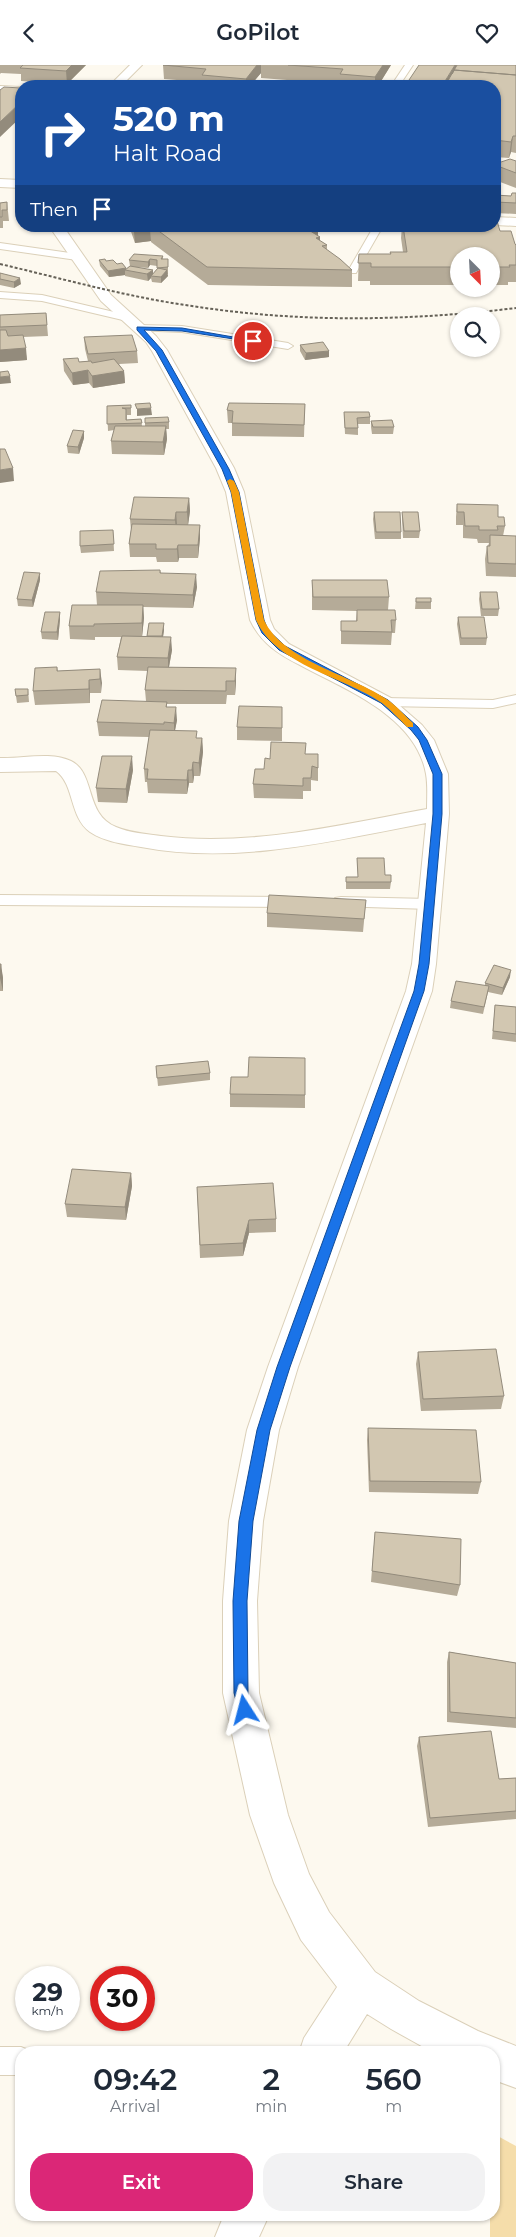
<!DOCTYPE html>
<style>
body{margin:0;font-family:Montserrat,sans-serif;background:#f2f2f3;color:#1f2937;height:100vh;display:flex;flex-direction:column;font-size:19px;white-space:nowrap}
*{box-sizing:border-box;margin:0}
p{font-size:16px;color:#747a83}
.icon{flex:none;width:28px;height:28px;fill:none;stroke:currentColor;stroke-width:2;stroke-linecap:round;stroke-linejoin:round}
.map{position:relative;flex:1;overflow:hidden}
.side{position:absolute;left:15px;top:1981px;width:485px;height:175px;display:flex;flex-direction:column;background:#fff;border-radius:20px;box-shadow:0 1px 4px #0004}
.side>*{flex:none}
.banner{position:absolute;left:15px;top:15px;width:486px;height:152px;border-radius:20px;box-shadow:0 1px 4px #0004;background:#1a4fa0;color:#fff;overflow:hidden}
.needle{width:32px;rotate:156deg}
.fabs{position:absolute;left:450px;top:182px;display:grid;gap:10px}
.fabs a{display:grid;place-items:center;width:50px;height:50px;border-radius:50%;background:#fff;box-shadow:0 1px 4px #0004;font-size:25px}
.speed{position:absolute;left:15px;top:1901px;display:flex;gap:10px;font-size:25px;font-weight:700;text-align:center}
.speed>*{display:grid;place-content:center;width:65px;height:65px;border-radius:50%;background:#fff;box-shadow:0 1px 4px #0004;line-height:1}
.speed small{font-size:12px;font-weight:400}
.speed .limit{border:8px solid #d22;background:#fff;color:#111}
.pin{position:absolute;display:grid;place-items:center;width:42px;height:42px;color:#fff;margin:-21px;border:2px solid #fff;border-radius:50%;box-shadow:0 1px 5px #0007}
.me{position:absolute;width:55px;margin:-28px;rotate:351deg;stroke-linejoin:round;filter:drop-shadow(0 0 4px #0008)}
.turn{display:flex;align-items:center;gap:18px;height:105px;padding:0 15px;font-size:22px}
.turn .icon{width:65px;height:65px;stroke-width:2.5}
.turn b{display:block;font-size:35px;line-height:42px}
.then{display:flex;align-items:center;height:48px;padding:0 15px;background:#0003;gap:10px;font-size:19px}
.eta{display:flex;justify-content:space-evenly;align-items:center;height:85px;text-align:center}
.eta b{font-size:30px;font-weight:600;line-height:35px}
.primary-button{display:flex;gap:10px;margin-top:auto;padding:10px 15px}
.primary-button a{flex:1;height:58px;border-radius:20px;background:#db2777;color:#fff;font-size:20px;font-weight:600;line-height:58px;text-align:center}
.primary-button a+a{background:#f2f2f3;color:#1f2937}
header{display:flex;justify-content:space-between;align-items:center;height:65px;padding:0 15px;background:#fff;font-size:22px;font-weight:600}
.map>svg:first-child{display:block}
.green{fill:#f5ddaa}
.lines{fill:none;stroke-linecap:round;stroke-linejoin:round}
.lane-casing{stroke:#dbd0b9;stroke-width:2}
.street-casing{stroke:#dbd0b9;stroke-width:2}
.lane{fill:#fff;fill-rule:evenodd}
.street{fill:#fff;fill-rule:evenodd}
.rail{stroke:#656157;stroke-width:2;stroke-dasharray:3 2;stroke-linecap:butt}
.wall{fill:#b5ab98;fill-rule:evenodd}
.shaded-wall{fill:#938b7c}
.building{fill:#d2c7b1;stroke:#938b7c}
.route{fill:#1a73e8;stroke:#114b97}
.slow{fill:#f59e0b}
</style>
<header><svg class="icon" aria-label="back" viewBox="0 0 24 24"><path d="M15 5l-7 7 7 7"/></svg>GoPilot<svg class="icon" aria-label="heart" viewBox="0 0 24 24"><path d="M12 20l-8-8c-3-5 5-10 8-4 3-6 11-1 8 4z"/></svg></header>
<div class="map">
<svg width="516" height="2172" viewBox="0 0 516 2172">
<rect width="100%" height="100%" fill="#fdf9ef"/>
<!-- green -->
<path class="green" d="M494 2069 516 2081V2172H490V2150H494Z"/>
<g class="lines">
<defs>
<path id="lane" d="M405 0H413L399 21H391Z
M374 161H383L356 208H350L348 206Z
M0 178 77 189 82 192 77 195 0 184Z
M0 227 42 230 131 251 132 253 127 256 42 236 0 233Z
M139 260 182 261 288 278 293 281 288 284 182 267 135 265V261Z
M516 630V638L493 643 384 641 377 637 384 633 493 635Z
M0 830 293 832 299 833 301 837 299 841 293 842 0 840Z
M341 832 430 834 436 835 438 839 436 843 430 844 335 841 333 837 335 833Z
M0 1982H21L31 1986 21 1988V2010H0Z"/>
<path id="street" d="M130 0H142L121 21H109Z
M0 21 21 22V28L0 27Z
M0 114 21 115V123L0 122Z
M495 152 516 153V161L495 160Z
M49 161H63L111 230 156 271 167 285 234 403 244 427 270 555 274 564 289 579 391 633 422 660 434 675 448 709 449 749 436 899 432 926 298 1302 279 1365 263 1456 257 1536 259 1628 288 1750 309 1809 329 1847 375 1907 419 1936 478 1966 516 1981V2023L494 2015V1988H434L391 1964 367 1949 343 1988H299L304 1973 337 1922 301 1875 274 1818 250 1750 223 1628V1536L229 1456 247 1365 268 1302 406 926 412 899 426 758C332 776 236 800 141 782 124 779 105 777 90 767 69 752 75 720 56 706L0 707V693C23 694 50 686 71 696 96 708 84 749 116 762 130 768 146 769 161 771 250 782 339 760 427 744 427 733 428 720 426 709 416 651 346 625 300 600 278 589 261 578 250 555L226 427 216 403 152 286 146 277 101 236Z
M224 2150H269L259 2172H215Z"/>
</defs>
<!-- lane casing -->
<use href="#lane" class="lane-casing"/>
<!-- street casing -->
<use href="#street" class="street-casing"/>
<!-- lane -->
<use href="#lane" class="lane"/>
<!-- street -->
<use href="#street" class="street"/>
<!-- rail -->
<path class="rail" d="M0 199C64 214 127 232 192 241 300 258 408 256 516 243"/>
</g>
<!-- wall -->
<path class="wall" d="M0 0H86L67 19 21 16V9L1 8 0 9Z
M163 0H391L378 21H339V19L261 13V8L250 21H202V17L164 14Z
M516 0V88L511 87 509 93 495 92V21Z
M516 96V123L495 115V99Z
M516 128V149L495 148V130L511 131Z
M7 137 9 156H3V163H0V138Z
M129 161H318V171L320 172V176L327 180V185L352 205V222L208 220 151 177V176L135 178Z
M402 161 500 166 516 180V217H508V220H491V191H459V220H370V216H358L359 189H390V187H403L401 173Z
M163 191V194H168V209H167L168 211 161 218 152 217 151 213 148 216 125 211V210L109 212 100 201 99 195 117 199 126 204 130 201 129 195ZM150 200 157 201V204L153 209V205L135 202 148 203Z
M0 208 21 219 14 223 0 220Z
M46 248 48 271 23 272 27 295 0 297V250Z
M84 272 137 286 138 298 119 299 124 306 125 318 93 323 89 318 73 320 64 306 63 294 79 297 88 296 85 284Z
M300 280 329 286V292L305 295 300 286Z
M305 339 304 372 232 371V358H228L227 345Z
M131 340V350H127V355L141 354 142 361H145V353L169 357V364H166L167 374 164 390 112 389 111 376 114 365 108 366 107 341Z
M344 347 370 352V359H358V370L345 369Z
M371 356 394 362 393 369H372L371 362Z
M84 366V373L79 389 68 388 67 381Z
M189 433 190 446 188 460H177H200V473L198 493H179L178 497H157L156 492H130L129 479 131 465 130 454Z
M457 439 498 452 505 461 503 471H516V512L486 511 485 494 487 481H488L489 478H478L477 474 463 473V460H456V452Z
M374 447 401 467V474H375L373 454Z
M402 447 420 466 419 473H403L402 454Z
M113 465 114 486 81 488 80 481Z
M160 505 161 508 197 522 193 543 143 542 144 553 142 571H147L149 558 164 565 163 572 172 585 169 602 236 616 235 630H227L226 639H167V642L177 655 175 665 197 673H202L203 687 200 711H194L193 718H189L187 729 148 728 147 717H145L144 704 149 672 99 671 97 657 146 636 145 625 148 606 118 605 117 592 121 572H95V575L70 574 69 561 97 540 96 527Z
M40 515 33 542 18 541 17 534Z
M312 515 389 532 388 545 396 555 395 568H392L391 580 341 579V556H356L357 546 312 545Z
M480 527 499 544 498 551H481L479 534Z
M416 533H431V544H415Z
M60 547V554L58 575 42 574 41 567Z
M458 552 487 573 486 580H460L457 559Z
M57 602 58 606 100 604 101 628H90V638L35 640 33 626Z
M15 624H28L29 637 17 638Z
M282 642V676L237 675V662Z
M306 689H318V716L311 715V726H303V734L254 733 253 719 264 704 270 694Z
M133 705 127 738 98 737 96 723Z
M357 793 385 810 391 817 390 824H346V812H358Z
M366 835 363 867 267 862V848Z
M0 899 3 913V926H0Z
M510 912 502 930 488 927 483 949 450 943 451 936 485 921V918Z
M495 940 516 942V977L492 974Z
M156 1001 210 1008V1015L158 1021Z
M230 1029 305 1030V1043L230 1042Z
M131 1108 132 1121 126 1155 67 1152 65 1139Z
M197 1122 276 1154V1167L249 1168 243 1191 200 1193Z
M418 1287 504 1331 501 1344 421 1346 416 1299Z
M368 1363 481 1417 478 1429 369 1427 367 1375Z
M375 1467 460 1520 457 1531 371 1517Z
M449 1587 516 1598V1663L447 1657V1597Z
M419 1672 499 1714 516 1713V1754L428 1762 417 1681Z"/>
<!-- shaded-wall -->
<path class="shaded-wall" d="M72 0H86L67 19 66 6Z
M257 0H261V8L250 21H246V14Z
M383 0H391L378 21H375V12Z
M455 0H461L449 21H442Z
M21 37V52L0 72V57Z
M513 71 511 87 509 93 511 77Z
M313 161H318V172H320V189L307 164Z
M150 165 151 176 135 178 134 167Z
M150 194V200L148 203V197Z
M126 203V205H125V210L109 212 108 206Z
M153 205V211H151V213L148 216 147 209Z
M167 205 168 211 161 218V212Z
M20 213 21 219 14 223V217Z
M26 283 27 295 0 297V285Z
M329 286V292L305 295 306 288Z
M88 305 89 318 73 320 72 308Z
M124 306 125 318 93 323 92 311Z
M10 311 11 318 0 319V312Z
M151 343 152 350 137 351V344Z
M166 361 167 374 164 390 163 377Z
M84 366V373L79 389 78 382Z
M13 403 14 416 0 418V405Z
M189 433 190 446 188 460 187 447Z
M176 447 177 459 176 468 175 455Z
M200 460V473L198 493V480Z
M178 480 179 493 178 497 177 484Z
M40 508V515L33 542 32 535Z
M196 509 197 522 193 543V530Z
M143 540 144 553 142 572V558Z
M60 547V554L58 575 57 567Z
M164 558V565L162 578V571Z
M171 572 172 585 168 607V593Z
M236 603V616L235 630V616Z
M100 604 102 618 101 628 100 614Z
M89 615 90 628V638L89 624Z
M176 642 177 655 174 671V658Z
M202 673 203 687 200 711 199 698Z
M132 691 133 705 127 738 126 724Z
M193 697 194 711 193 718 192 705Z
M188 705 189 718 187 729V715Z
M1 899 3 913V926L0 913Z
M511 905 510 912 502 930 503 923Z
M131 1108 132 1121 126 1155 125 1142Z
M249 1155V1168L243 1191V1178Z"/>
<!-- building -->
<path class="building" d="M23 0H72L66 6 20 3Z
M163 0H257L246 14 202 10 206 4Z
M288 0H383L375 12 340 9 343 4Z
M419 0H455L442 21H405Z
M457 0H516V10L454 5 452 9Z
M454 5 516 10V71H513L511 77 495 75V21H445Z
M4 22 21 23V37L0 57V25Z
M510 94 516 96V108L495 100V99Z
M512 128H516V138L495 137V130L511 131Z
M7 137V145H2V152H0V138Z
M495 156H497L500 166H511L515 179 516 180V200H509L510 202H491V191H459V202H371V198H358L359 189H391L390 187H407L403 161H495Z
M133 161H150V165L134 167Z
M152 161H313L307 164 320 172 316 173 327 180 322 181 340 194 352 205 207 202Z
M134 189 163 191 161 194H168V202L157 203V195L150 194 148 197 129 195Z
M105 194 106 196 113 195 117 199 122 198 126 203 108 206 99 195Z
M130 201 153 205 147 209 125 205Z
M158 203 167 205 161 212 151 211Z
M0 208 20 213 14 217 0 214Z
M46 248 47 260 0 262V250Z
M0 265H6L8 271 23 270 26 283 0 285Z
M132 270 137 286 88 289 84 272Z
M323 277 329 286 306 288 300 280Z
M78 293 79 297 91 296 92 298 114 294 124 306 92 311 88 305 72 308 63 294Z
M8 306 10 311 0 312V307Z
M150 338 151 343 137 344 135 339Z
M229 338 305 339 304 360 232 358 233 346 227 345Z
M131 340V343H122L126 344V355L141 354 142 358 107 359V341Z
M344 347H369L370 352 357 353 358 363H345Z
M168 352 169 357 145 358V353Z
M392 355 394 362H373L371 356Z
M115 361H166L163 377 111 376Z
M73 365 84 366 78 382 67 381Z
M0 384H5L13 403 0 405Z
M134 432 189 433 187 447H176L175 455 130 454Z
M457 439 498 440V452H504L505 461H497L498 465H479V461H465L464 447H457Z
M374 447H400L401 467H376Z
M402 447H418L420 466H404Z
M132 459 200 460 198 480H178L177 484H156V479H129Z
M113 465 114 479 80 481V466Z
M490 470 516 471V499L488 498 487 481H490Z
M160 505V508L196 509 193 530 96 527 100 506Z
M24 507 40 508 32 535 17 534Z
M312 515H387L389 532H313Z
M480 527H497L499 544H482Z
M416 533H431V537H416Z
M72 540H143L142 558 94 559V561H69Z
M357 545H395L396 555H391L392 567 341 566V556H357Z
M45 547H60L57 567H41Z
M458 552H484L487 573H461Z
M149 558H164L162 571H147Z
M122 571 171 572 168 593 117 592Z
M57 602V606L100 604V614L89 615V624L33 626 35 603Z
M148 602 236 603 235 616H226V626L145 625Z
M15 624H28V630L16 631Z
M102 635 167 637 166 642H176L174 658 164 657V659L97 657Z
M239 641 282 642V663L237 662Z
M150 665 197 666 196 673H202L199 698 193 697 192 705H188L187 715 147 714 148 704H144Z
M271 677 306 678 305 689H318V703L312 701 311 713H303V721L253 719 255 704H264L265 693 270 694Z
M102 691H132L126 724 96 723Z
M357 793H384L385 810H391V817H346V812H358Z
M269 830 366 835 364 854 267 848Z
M0 899H1L0 913Z
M494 900 511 905 503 923 485 918Z
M456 916 489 921 484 942 451 936Z
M495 940 516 942V969L493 966Z
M249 992 305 993V1030L230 1029 231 1012H248Z
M208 996 210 1008 157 1013 156 1001Z
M72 1104 131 1108 125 1142 65 1139Z
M273 1118 276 1154 249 1155 243 1178 200 1180 197 1122Z
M496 1284 504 1331 423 1334 418 1287Z
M368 1363 476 1365 481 1417 370 1416Z
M375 1467 461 1474 460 1520 372 1506Z
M449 1587 516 1598V1653L450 1647Z
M491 1666 499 1714 516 1713V1746L430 1753 419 1672Z"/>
<!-- route -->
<path class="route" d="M137 262 182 263 256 276 253 277 182 266 144 265 162 285 229 404 239 427 264 555 268 565 285 581 388 635 418 662 427 675 442 709V749L429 899 424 926 290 1302 270 1365 253 1456 247 1536 248 1628 252 1645 250 1651 245 1653 240 1651 234 1628 233 1536 239 1456 257 1365 277 1302 414 926 419 899 433 749V709L419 675 411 665 381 638 279 585 262 568 256 555 231 427 222 404 156 286 137 265Z"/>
<!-- slow -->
<path class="slow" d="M230 414 234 416 239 427 264 555C283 596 352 610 388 635 397 641 405 651 413 658V662H407C399 654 391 645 382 638 343 611 277 601 256 555L231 427 227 416Z"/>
</svg>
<div class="fabs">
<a><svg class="needle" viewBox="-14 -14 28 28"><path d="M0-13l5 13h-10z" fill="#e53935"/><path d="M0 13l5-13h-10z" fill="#747a83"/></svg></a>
<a><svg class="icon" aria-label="search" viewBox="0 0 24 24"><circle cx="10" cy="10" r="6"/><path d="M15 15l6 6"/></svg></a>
</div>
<div class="speed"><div>29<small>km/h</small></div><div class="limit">30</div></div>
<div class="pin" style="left:253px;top:276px;background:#d93025"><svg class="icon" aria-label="arrive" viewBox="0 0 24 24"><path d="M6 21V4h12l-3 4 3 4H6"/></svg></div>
<svg class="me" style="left:245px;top:1645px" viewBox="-20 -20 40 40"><path d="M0-17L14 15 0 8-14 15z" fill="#1a73e8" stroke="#fff" stroke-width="4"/></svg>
<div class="banner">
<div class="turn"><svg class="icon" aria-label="right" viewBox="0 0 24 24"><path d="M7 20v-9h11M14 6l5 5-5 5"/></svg><div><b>520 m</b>Halt Road</div></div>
<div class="then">Then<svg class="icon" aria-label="arrive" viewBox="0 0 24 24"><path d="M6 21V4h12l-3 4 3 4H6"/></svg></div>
</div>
<section class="side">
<div class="eta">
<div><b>09:42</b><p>Arrival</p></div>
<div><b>2</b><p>min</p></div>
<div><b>560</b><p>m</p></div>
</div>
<div class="primary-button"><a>Exit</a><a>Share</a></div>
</section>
</div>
